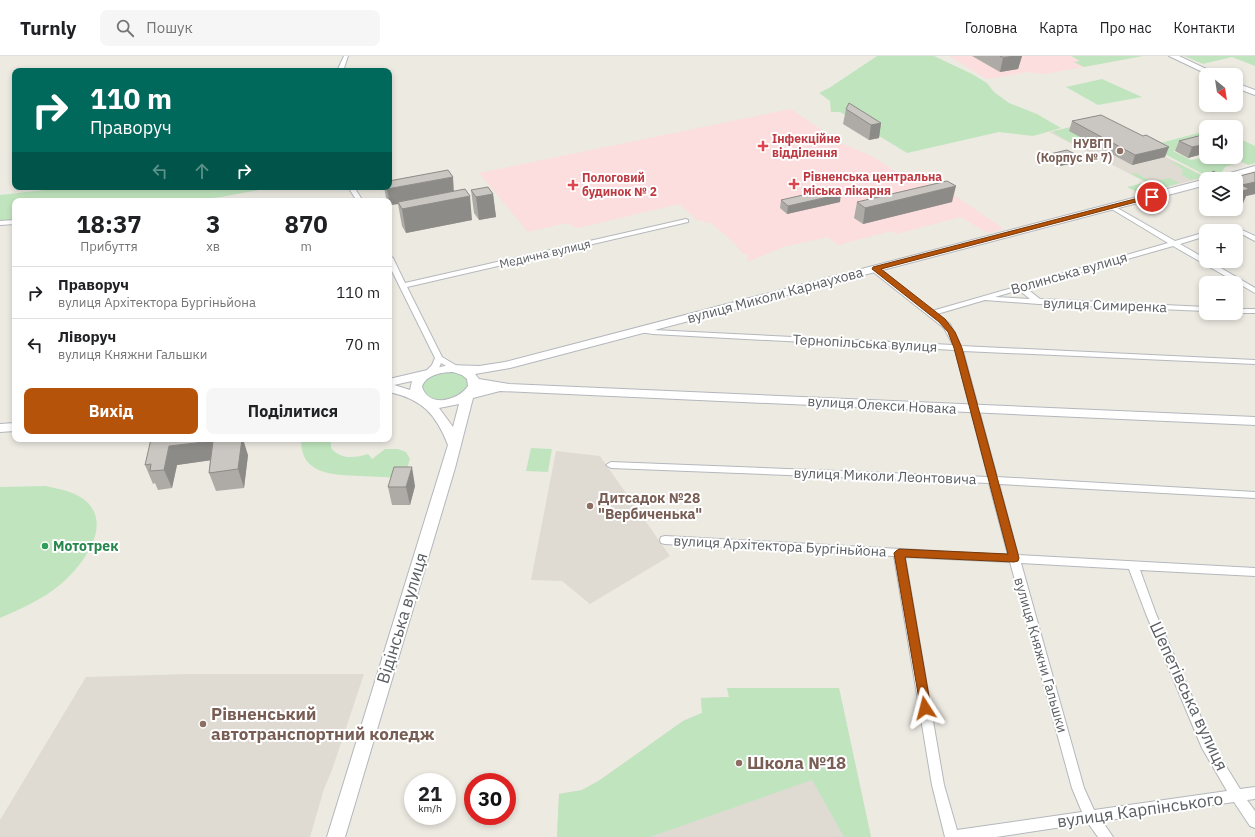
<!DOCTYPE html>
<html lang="uk">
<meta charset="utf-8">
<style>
body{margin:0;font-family:"IBM Plex Sans",sans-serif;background:#f6f6f6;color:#202124;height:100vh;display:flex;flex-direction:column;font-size:15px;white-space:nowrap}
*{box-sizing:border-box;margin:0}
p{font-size:13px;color:#757577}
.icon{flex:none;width:22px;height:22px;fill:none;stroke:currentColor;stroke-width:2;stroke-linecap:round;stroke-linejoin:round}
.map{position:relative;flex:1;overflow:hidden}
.details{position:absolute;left:12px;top:142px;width:380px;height:244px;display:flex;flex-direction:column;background:#fff;border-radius:8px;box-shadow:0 2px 6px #0003}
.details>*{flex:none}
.banner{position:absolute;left:12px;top:12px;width:380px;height:122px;border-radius:8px;box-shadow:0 2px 6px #0003;background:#00695c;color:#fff;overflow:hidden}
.needle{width:26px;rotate:150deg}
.controls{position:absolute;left:1199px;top:12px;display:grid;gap:8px}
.controls a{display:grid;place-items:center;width:44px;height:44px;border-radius:8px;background:#fff;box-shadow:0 2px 6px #0003;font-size:20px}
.speed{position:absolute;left:404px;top:717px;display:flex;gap:8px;font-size:20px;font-weight:700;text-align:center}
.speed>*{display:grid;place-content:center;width:52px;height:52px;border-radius:50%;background:#fff;box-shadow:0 2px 6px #0003;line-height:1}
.speed small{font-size:10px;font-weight:400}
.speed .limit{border:6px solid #d22;background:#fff;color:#111}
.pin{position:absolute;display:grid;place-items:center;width:34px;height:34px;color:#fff;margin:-17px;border:2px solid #fff;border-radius:50%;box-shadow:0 1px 4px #0007}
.me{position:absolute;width:44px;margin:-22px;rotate:351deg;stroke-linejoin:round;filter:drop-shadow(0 0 3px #0008)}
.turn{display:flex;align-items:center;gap:14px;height:84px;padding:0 12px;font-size:18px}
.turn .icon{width:52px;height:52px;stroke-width:2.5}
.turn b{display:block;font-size:28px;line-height:34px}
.lanes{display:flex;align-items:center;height:38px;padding:0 12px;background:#0003;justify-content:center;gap:20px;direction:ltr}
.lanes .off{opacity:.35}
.eta{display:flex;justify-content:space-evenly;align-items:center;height:68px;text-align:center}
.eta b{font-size:24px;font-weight:700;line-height:28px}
.action{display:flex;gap:8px;margin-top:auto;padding:8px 12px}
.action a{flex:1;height:46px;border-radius:8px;background:#b45309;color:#fff;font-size:16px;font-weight:700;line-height:46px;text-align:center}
.action a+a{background:#f6f6f6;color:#202124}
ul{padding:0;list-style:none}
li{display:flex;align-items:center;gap:12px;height:52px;padding:0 12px;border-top:1px solid #e0e0e0}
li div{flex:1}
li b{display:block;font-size:15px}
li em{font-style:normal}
header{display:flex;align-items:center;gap:24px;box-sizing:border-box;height:56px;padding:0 20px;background:#fff;border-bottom:1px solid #e0e0e0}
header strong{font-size:19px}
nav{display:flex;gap:22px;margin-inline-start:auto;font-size:14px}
.search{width:280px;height:36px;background:#f6f6f6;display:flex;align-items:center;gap:10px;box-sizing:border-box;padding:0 14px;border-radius:8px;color:#757577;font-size:15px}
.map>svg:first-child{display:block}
.education{fill:#dfdbd3}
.medical{fill:#fbdedd}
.green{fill:#c0e5be}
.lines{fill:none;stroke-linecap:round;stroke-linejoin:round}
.street-casing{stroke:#b4b8bc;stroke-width:2}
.secondary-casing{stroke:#b3b7bc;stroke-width:2}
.street{fill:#fff;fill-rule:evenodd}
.secondary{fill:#fff;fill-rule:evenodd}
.wall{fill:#aeaaa6}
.shaded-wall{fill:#8d8b87}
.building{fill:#cac6c1;stroke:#8d8b87}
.route{fill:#b45309;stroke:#753606}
.health-dot{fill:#e0444e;stroke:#fff;stroke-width:1.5}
.education-dot{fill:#8d6e63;stroke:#fff;stroke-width:1.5}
.leisure-dot{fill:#2e9e5b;stroke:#fff;stroke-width:1.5}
.labels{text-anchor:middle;stroke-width:4;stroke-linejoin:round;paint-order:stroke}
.far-health-label{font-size:12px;font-weight:bold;fill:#be3a42;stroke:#fff;text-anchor:start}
.far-education-label{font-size:12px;font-weight:bold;fill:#785e54;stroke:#fff;text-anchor:end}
.far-street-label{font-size:12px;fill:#5a5e62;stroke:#fff}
.street-label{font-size:14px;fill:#5a5e62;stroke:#fff}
.education-label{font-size:14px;font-weight:bold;fill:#785e54;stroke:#fff;text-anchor:start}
.leisure-label{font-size:14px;font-weight:bold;fill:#27864d;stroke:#fff;text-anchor:start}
.near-street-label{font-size:17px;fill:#5a5e62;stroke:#fff}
.near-education-label{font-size:17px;font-weight:bold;fill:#785e54;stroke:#fff;text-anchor:start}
</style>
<header>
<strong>Turnly</strong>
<div class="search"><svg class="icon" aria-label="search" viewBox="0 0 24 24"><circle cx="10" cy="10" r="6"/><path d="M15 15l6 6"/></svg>Пошук</div>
<nav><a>Головна</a><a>Карта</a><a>Про нас</a><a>Контакти</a></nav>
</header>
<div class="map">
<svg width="1255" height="781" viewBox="0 0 1255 781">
<rect width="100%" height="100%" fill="#edeae2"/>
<!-- education -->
<path class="education" d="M1096 65 1138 87 1206 121 1159 133 1049 76Z
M556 395 600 400 670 500 590 548 562 525 531 524Z
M190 618H364L332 714 324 733 310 781H0V764L86 621Z
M727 632H839L871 781H557L559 738 582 734 600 724 683 665 702 657 701 642 729 641Z"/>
<!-- medical -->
<path class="medical" d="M949 0H1143L1045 18 1028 16 987 23Z
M791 53 841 87 874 101 906 123 927 126 934 130 942 131 1004 173 987 177 961 161 896 178 892 175 838 189 828 181 783 191 747 206 748 198H743L731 184 711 167 697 164 679 148 578 172 566 167 528 176 479 117Z"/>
<!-- green -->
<path class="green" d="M877 0H934L972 18 987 27 994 36 1009 47 1037 58 1061 72 1033 80 999 76 907 97 840 56H831L830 45 819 37 829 32Z
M1071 0H1143L1084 11 1074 6 1080 5Z
M1184 0H1255V10L1232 1 1203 8Z
M1102 23 1142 41 1098 49 1066 31Z
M1094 66 1083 83 1070 86 1054 77V75Z
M1206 75V86L1173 95 1191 104 1201 102 1199 100 1206 98V101H1216L1237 111 1231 109 1225 111 1221 117 1207 120 1149 90Z
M1236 81 1255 90V107L1248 109 1231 101H1236V93L1238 92 1236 91Z
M1170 106 1177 107 1204 121 1191 124 1182 119 1183 115 1179 110Z
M1136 117 1152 126 1169 122 1179 127 1159 133 1131 118Z
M1143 127 1156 134 1141 138 1127 131Z
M71 131H275L221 141 187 145H15V164L0 166V139Z
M453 316 465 320 468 324C471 342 439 350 427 341 425 339 423 335 421 333 424 318 441 317 453 316Z
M301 383H331V392C341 404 355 402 368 398L372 403 385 393H398L406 396 410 403 404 422C389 421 375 421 360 420 333 419 300 419 301 383Z
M531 392 552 393 548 416 526 415Z
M46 430C59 433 78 436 88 447 112 472 81 511 61 528 43 543 21 553 0 562V431Z
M727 632H839L871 781H844L812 724 650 781H557L559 738 582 734 600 724 683 665 702 657 701 642 729 641Z"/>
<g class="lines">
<defs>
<path id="street" d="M344 0H348L343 15H337Z
M348 131H354L363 145H357Z
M1112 149 1175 185 1206 176V180L1180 188 1206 203V205H1209L1255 232V237L1173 190 1026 232 1040 243 1206 251V255L1039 248 985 244 937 258 950 268 961 290 1255 304V308L963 295 997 421 1255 436V442L999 428 1018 499 1255 512V520L1140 514 1156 558 1213 689 1240 733 1255 731V743L1247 744 1255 755V772L1250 770 1234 746 1102 765 1113 781H1098L1088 767 996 781H945L932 729 894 500 665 488 661 487 660 484 661 481 665 480 1008 499 989 427 611 412 606 409 611 406 988 421 955 294 653 278 640 276 639 274 643 272 653 274 953 289 944 272 872 215V211H878L932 255 1168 187 1110 152V150ZM1019 234 1030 243 995 241ZM905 501 1010 506 1072 732 1082 756 957 774 944 729ZM1021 507 1129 513 1146 558 1202 692 1227 735 1094 754 1084 732Z
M686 163 688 164V166L407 231 442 301 464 314 463 316H457L441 307 439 312 430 320H424L423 318 432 309 435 302 389 209V200L393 202 405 227Z
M15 164V168L0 169V165Z
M1233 170 1255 180V185L1236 175H1214L1215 174Z
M1236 253H1255V257H1235Z"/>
<path id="secondary" d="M1169 0H1179L1219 19H1209Z
M1236 27 1255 34V39L1236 32Z
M1255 110V116L1229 123H1214L1216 121Z
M1206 123V129L510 312 475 318 479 323 509 328 1255 361V369L500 335 473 342 455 412 345 781H327L448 389C436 358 422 343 389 336V323L449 309 479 310 505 306ZM453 316 462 319 467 323 468 330C458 345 429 352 422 331 425 319 442 316 453 316ZM412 325 410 334 394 329ZM459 348 453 371 439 352Z
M15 367V375L0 376V368Z"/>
</defs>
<!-- street casing -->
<use href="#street" class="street-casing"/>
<!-- secondary casing -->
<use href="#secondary" class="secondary-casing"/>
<!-- street -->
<use href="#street" class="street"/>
<!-- secondary -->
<use href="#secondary" class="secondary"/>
</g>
<!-- wall -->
<path class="wall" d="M972 0H1022L1018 13 1000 16Z
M846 53 881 67 879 82 869 84 843 68Z
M1072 65 1165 101 1132 109 1069 75Z
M1206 78V97L1188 102 1175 95 1179 85Z
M1050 98 1078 106 1060 110 1048 103Z
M1213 115 1228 123 1255 116V138L1246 140 1243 147 1236 149V123H1208Z
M1206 128V136L1203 135Z
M384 131 454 136 472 164 406 177 402 170 398 148 390 149 389 147V145H388L386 142Z
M471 134 493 138 496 161 479 164 474 157Z
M781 144 840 146 787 158 780 152Z
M857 146H952L863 168 854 162Z
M248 399 244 432 216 435 209 417 210 404 177 409 172 432 158 434 155 427 153 428 145 409Z
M415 430 410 449H392L388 431Z"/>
<!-- shaded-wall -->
<path class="shaded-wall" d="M1014 0H1022L1018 13 1000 16 1003 2Z
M881 67 879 82 869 84 871 69Z
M1206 88V97L1188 102 1192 91Z
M1169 91 1165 101 1132 109 1135 99Z
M1079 100 1078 106 1060 110 1062 105Z
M453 121 454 137 398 146V148L390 149 387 133Z
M1255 126V138L1246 140 1243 147 1236 149V142L1242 129Z
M956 130 952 146 863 168 865 152Z
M493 138 496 161 479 164 476 141Z
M841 138 840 146 787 158 788 150Z
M470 140 472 164 406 177 402 153Z
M237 383H243L248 399 244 432 238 413Z
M213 385 220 403 177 409 172 432 164 414 169 390Z
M412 411 415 430 410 449 406 431Z"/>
<!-- building -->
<path class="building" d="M1000 0H1014L1003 2Z
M849 47 881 67 871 69 846 53Z
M1101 59 1143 80 1146 79 1169 91 1135 99 1072 65Z
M1206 78V88L1192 91 1179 85Z
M1067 94 1079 100 1062 105 1050 98Z
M448 114 453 121 387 133 386 131H389V125Z
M1213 115 1228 123 1255 116V126L1242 129 1249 133 1239 136 1236 134V123H1213L1209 121Z
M947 125 956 130 865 152 857 146Z
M488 131 493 138 476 141 471 134Z
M834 132 841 138 788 150 781 144Z
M465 133 470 140 402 153 398 146Z
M151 383H242L238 413 209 417 213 385 169 390 164 414 150 415 151 408 145 409Z
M394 411H412L406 431H388Z"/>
<!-- route -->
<path class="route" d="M1150 139 1155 141 881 213 945 263 955 276 962 292 1019 502 1018 505 1014 506 905 501 931 652 929 655 925 657 921 655 894 497 896 495 899 493 1008 498 954 292 948 276 939 266 872 213 873 211Z"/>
<!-- markers -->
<g class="health-dot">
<path d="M761 84h4v4h4v4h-4v4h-4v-4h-4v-4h4z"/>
<path d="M792 122h4v4h4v4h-4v4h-4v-4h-4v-4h4z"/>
<path d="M571 123h4v4h4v4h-4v4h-4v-4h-4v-4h4z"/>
</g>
<g class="education-dot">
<circle cx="1120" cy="95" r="4"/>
<circle cx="590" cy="450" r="4"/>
<circle cx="203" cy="668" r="4"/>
<circle cx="739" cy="707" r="4"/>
</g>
<circle class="leisure-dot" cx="45" cy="490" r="4"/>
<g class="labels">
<!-- far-health labels -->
<g class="far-health-label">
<text x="772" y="87">Інфекційне<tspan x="772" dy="14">відділення</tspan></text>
<text x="803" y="125">Рівненська центральна<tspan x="803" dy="14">міська лікарня</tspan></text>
<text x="582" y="126">Пологовий<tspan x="582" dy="14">будинок № 2</tspan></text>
</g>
<!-- far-education labels -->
<g class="far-education-label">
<text x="1112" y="92">НУВГП<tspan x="1112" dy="14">(Корпус № 7)</tspan></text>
</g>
<!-- far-street labels -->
<g class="far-street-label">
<text transform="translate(545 198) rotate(-13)" y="4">Медична вулиця</text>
</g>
<!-- street labels -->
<g class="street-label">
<text transform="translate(1069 217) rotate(-16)" y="5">Волинська вулиця</text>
<text transform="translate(775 239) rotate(-15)" y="5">вулиця Миколи Карнаухова</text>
<text transform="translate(1105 249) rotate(2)" y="5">вулиця Симиренка</text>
<text transform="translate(865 287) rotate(3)" y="5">Тернопільська вулиця</text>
<text transform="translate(882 349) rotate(3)" y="5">вулиця Олекси Новака</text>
<text transform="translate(885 420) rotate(2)" y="5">вулиця Миколи Леонтовича</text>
<text transform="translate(780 490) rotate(3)" y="5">вулиця Архітектора Бургіньйона</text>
<text transform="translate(1041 599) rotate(74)" y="5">вулиця Княжни Гальшки</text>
</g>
<!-- education labels -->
<g class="education-label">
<text x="598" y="447">Дитсадок №28<tspan x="598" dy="16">"Вербиченька"</tspan></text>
</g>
<!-- leisure labels -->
<g class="leisure-label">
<text x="53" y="495">Мототрек</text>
</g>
<!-- near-street labels -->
<g class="near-street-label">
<text transform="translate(402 562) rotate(-73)" y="6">Відінська вулиця</text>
<text transform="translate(1189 640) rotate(65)" y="6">Шепетівська вулиця</text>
<text transform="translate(1140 754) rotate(-8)" y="6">вулиця Карпінського</text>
</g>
<!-- near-education labels -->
<g class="near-education-label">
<text x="211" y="664">Рівненський<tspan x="211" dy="20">автотранспортний коледж</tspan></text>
<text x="747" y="713">Школа №18</text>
</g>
</g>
</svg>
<div class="controls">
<a><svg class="needle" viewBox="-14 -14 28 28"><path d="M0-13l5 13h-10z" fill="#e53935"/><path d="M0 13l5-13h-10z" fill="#757577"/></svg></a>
<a><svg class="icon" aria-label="sound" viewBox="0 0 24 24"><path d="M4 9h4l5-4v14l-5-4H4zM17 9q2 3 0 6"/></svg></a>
<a><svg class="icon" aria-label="layers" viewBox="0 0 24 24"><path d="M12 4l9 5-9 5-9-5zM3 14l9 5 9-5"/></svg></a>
<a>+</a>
<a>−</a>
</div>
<div class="speed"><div>21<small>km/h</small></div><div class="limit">30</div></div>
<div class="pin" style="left:1152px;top:141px;background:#d93025"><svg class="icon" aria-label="arrive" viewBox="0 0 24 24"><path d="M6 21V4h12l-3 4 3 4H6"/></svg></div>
<svg class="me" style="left:925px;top:652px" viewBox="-20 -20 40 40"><path d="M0-17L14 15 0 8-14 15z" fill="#b45309" stroke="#fff" stroke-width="4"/></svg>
<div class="banner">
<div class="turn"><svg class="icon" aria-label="right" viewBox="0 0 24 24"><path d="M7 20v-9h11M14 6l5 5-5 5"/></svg><div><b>110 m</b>Праворуч</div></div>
<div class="lanes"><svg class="icon off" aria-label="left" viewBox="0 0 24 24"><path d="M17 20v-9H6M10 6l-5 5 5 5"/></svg><svg class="icon off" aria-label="ahead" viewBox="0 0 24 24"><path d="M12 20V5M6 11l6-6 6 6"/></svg><svg class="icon" aria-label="right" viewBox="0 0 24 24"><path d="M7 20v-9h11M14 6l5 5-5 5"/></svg></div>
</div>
<section class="details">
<div class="eta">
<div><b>18:37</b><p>Прибуття</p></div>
<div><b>3</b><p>хв</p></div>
<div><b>870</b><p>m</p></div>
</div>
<ul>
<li><svg class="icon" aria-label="right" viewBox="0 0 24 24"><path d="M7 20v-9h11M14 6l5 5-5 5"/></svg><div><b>Праворуч</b><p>вулиця Архітектора Бургіньйона</p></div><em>110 m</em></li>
<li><svg class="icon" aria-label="left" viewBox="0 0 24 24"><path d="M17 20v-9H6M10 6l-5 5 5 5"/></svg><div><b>Ліворуч</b><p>вулиця Княжни Гальшки</p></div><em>70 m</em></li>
</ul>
<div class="action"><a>Вихід</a><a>Поділитися</a></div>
</section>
</div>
